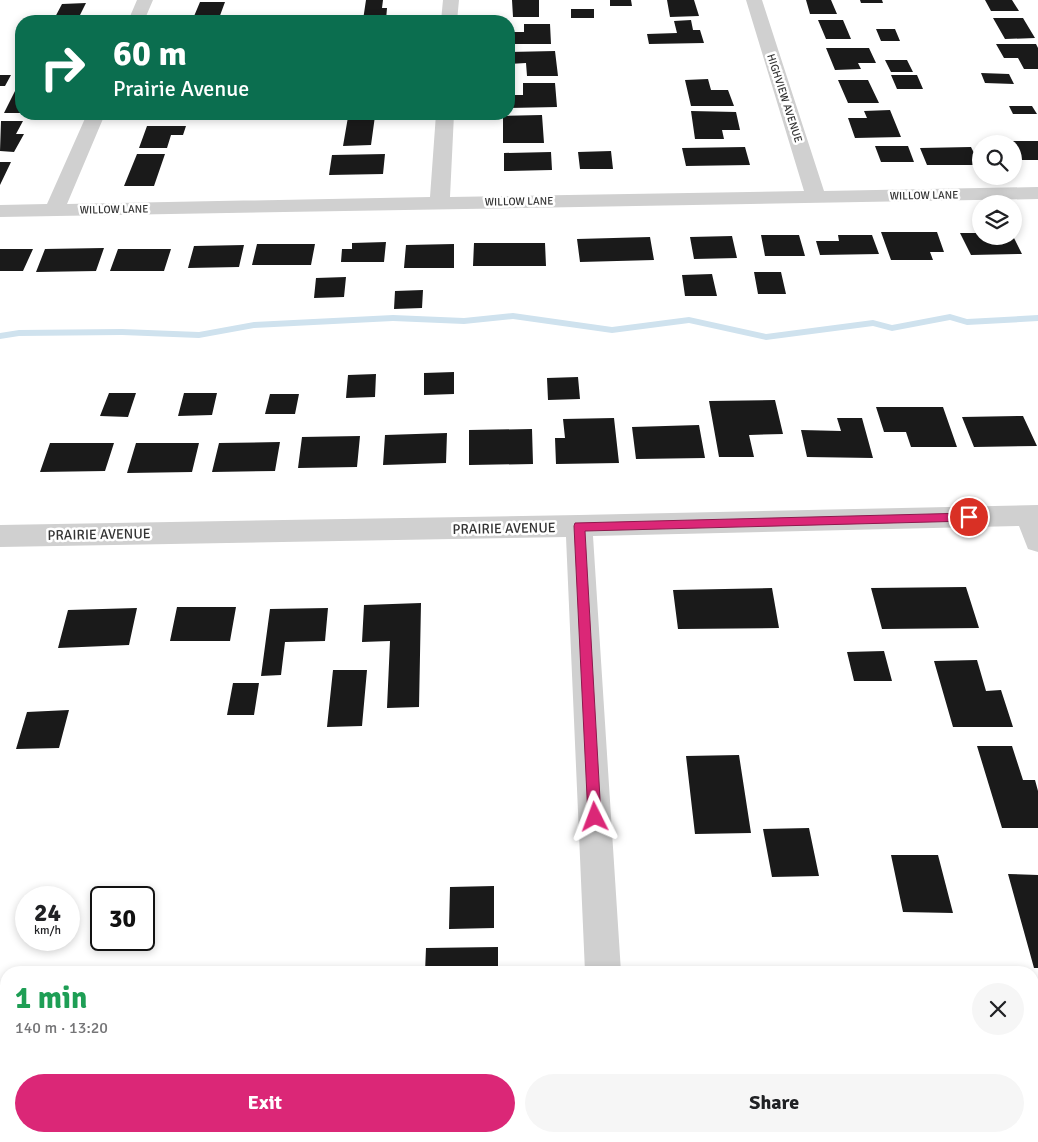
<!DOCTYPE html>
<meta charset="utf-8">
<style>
body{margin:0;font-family:Signika,sans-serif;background:#f6f6f6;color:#202124;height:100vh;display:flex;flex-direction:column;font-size:19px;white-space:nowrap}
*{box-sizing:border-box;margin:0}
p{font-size:16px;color:#757577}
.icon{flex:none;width:28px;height:28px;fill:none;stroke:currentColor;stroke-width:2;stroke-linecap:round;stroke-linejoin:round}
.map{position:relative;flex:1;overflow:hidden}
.sheet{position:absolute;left:0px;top:966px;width:1039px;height:176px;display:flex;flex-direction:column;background:#fff;border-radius:20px 20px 0 0;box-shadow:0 2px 8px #0003}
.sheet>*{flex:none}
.hud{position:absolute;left:15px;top:15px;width:500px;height:105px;border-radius:20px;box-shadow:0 2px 8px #0003;background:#0b6e4f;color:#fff;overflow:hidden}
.controls{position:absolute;left:972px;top:135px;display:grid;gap:10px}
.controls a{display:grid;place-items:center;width:50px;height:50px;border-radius:50%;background:#fff;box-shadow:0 2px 8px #0003;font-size:25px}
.speed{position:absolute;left:15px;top:886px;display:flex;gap:10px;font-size:25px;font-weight:700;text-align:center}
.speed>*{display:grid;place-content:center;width:65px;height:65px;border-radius:50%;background:#fff;box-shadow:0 2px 8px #0003;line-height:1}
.speed small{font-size:12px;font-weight:400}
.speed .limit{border:2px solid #111;border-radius:8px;background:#fff;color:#111}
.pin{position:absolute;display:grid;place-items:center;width:42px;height:42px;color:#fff;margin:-21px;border:2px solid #fff;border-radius:50%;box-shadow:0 1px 5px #0007}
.me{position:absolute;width:55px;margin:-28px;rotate:357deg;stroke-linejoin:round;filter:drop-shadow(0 0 4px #0008)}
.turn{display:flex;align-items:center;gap:18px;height:105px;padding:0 15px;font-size:22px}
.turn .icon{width:65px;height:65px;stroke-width:2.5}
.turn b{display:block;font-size:35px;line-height:42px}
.round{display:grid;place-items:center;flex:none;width:52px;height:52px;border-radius:26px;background:#f6f6f6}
.overview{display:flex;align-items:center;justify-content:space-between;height:85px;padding:0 15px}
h1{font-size:30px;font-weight:700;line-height:38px;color:#1e9e55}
.button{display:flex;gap:10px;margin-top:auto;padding:10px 15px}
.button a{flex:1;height:58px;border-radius:30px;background:#db2777;color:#fff;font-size:20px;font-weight:700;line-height:58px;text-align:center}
.button a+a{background:#f6f6f6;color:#202124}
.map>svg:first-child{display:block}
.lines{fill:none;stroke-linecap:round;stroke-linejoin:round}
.stream{fill:#cfe2ee;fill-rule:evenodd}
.building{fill:#1a1a1a}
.minor{fill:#d0d0d0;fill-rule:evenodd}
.route{fill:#db2777;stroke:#8e194d}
.labels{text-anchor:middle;stroke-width:5;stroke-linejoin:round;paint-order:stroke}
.far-street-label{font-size:11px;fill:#333;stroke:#fff}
.street-label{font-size:14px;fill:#333;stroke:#fff}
</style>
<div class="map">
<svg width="1038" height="1142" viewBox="0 0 1038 1142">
<rect width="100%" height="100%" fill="#fff"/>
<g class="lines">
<!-- stream -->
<path class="stream" d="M513 313 612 327 689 317 766 334 873 320 892 325 950 314 967 319 1038 315V321L967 325 950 320 892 331 873 326 766 340 689 323 612 333 513 319 464 324 393 321 254 328 199 338 122 335 19 336 0 339V333L19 330 122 329 199 332 254 322 393 315 464 318Z"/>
</g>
<!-- building -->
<path class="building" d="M366 0H383L382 8H387L386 20H363Z
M512 0H539V17H513Z
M610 0H631L632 6H610Z
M667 0H694L699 16 670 17Z
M806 0H831L837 14H810Z
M860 0H882L883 3H861Z
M985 0H1012L1019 11H991Z
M200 2H225L218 21H192Z
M86 3 77 21H53L62 4Z
M571 9H594V18H571Z
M993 18H1023L1035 38 1005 39Z
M691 20 693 30H700L704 43 649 44 647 34 677 33 674 21Z
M818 20H843L851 39H826Z
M524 24H550L551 44H509V32H524Z
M876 29H895L900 41H881Z
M996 44H1036L1038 48V69H1024L1018 58H1004Z
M826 48H869L876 63H858L861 69 835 70Z
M555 51 558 76H527L526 63 509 64V52Z
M885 60H907L913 72H891Z
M981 73 1009 74 1014 84 985 83Z
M0 75H11L5 86H0Z
M891 75H917L923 89H897Z
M708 79 711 90H728L734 106H691L685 80Z
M838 80H868L879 103H848Z
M523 83H555L557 107 509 108V95H523Z
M21 90V113H4L15 91Z
M1009 106H1032L1037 114H1013Z
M890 110 901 137 855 138 848 118H867L864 111Z
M691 111 736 112 740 130H722L724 139H695Z
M542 115 544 143H503V116Z
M375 116 371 145 343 146 348 117Z
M1 121H23L16 134H24L14 152 0 151Z
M147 126H186L183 135H171L167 148H139Z
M1011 141H1038V160H1020Z
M875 146H908L914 162H881Z
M745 147 750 165 686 166 682 148Z
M971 147 980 165H927L920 148Z
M611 151 613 169H580L578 152Z
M551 152 552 170 504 171V153Z
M137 154H165L154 186H124Z
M385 154 383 174 329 175 332 155Z
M0 162H11L0 185Z
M881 232H937L944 252H930L933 260H891Z
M960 233H981V236H1013L1022 254 971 255Z
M761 235H799L805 256H765Z
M838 235H872L879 254 820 255 816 241H839Z
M732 236 737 258 694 259 690 237Z
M650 237 654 260 580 262 577 239Z
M386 242 384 262H341L342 249H352V243Z
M474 243H545L546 266H473Z
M257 244H315L311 265H252Z
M454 244V268H404L406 245Z
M244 245 239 267 188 268 194 246Z
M104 248 96 271 36 272 45 249Z
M0 249H33L23 271H0Z
M118 249H171L164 271H110Z
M754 272H781L786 294H758Z
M712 274 717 296H685L682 275Z
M346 277 344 297 314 298 316 278Z
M423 290 422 308 394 309 395 291Z
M454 372V394L424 395V373Z
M376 374 375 397 346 398 348 375Z
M578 377 580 399 548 400 547 378Z
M109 393H136L128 417 100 416Z
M184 393H217L212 415 178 416Z
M270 394H299L295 414H265Z
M775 400 783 434 749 435 754 457H719L709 401Z
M876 407H943L957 447H911L906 432H884Z
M1023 416 1037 446 974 447 962 417Z
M614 418 619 463 556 464 555 438H565L563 419Z
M837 418H862L873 458 807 457 801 430 841 431Z
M699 425 705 458 636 459 632 427Z
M532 429 533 464 469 465V430Z
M447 433 446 463 383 465 385 435Z
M360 436 357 467 298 468 302 437Z
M280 442 275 471 212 472 219 443Z
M50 443H114L105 471 40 472Z
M136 443H199L192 472 127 473Z
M966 587 979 628 882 629 871 588Z
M772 588 779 628 678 629 673 590Z
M421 603 419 707 387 708 390 641 362 642 364 605Z
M177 607H236L230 641H170Z
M137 608 129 645 58 648 68 610Z
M328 608 325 641 285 642 281 675 261 676 270 609Z
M884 651 892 681H854L847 652Z
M977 660 986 691 1001 690 1013 727H953L934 661Z
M333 670H367L362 726 327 727Z
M233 683H259L254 715H227Z
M69 710 59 748 16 749 27 712Z
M977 746H1012L1023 780H1035L1038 791V828H1002Z
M739 755 751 833 695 834 686 756Z
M809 828 819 876 772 877 763 829Z
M891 855H938L953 913 903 912Z
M1008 874 1038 875V968H1034Z
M494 886V928L449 929 450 887Z
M498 947V972H425L426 948Z
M1033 1007 1038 1025V1061H1032Z
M0 1016H6V1082H0Z
M1032 1121H1038V1142H960L959 1136H1032Z"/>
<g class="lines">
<!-- minor -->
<path class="minor" d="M137 0H153L144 21H128Z
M443 0H459L457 21H441Z
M746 0H762L824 191 1038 187V199L0 217V205L47 204 87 114H105L67 204 430 197 436 114H454L450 197 804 191Z
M1038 505V552L1028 549 1019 526 593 536 621 972H585L566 537 0 547V525L579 515Z
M593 1136H631V1142H593Z"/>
</g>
<!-- route -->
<path class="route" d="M969 513 975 517 969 521 585 531 601 817 599 822 595 824 590 822 588 817 574 526 575 523Z"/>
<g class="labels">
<!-- far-street labels -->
<g class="far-street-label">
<text transform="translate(785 98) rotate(72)" y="4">HIGHVIEW AVENUE</text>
<text transform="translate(924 195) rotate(-1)" y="4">WILLOW LANE</text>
<text transform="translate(519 201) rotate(-1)" y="4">WILLOW LANE</text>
<text transform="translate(114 209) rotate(-1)" y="4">WILLOW LANE</text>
</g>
<!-- street labels -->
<g class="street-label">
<text transform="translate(504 528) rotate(-1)" y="5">PRAIRIE AVENUE</text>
<text transform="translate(99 534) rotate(-1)" y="5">PRAIRIE AVENUE</text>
</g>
</g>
</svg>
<div class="controls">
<a><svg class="icon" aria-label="search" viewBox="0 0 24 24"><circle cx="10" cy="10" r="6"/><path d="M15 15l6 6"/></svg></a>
<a><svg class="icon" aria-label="layers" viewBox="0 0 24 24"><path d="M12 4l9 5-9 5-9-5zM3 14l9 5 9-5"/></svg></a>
</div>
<div class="speed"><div>24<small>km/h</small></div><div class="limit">30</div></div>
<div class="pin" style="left:969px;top:517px;background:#d93025"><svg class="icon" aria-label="arrive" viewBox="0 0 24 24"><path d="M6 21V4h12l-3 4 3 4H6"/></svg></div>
<svg class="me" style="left:595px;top:817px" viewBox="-20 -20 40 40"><path d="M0-17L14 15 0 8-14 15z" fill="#db2777" stroke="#fff" stroke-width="4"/></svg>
<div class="hud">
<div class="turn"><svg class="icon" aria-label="right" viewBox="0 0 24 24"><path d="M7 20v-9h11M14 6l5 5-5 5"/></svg><div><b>60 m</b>Prairie Avenue</div></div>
</div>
<section class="sheet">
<div class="overview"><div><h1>1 min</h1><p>140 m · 13:20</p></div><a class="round"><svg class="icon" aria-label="close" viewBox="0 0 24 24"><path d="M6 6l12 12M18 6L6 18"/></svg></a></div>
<div class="button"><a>Exit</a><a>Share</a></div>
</section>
</div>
